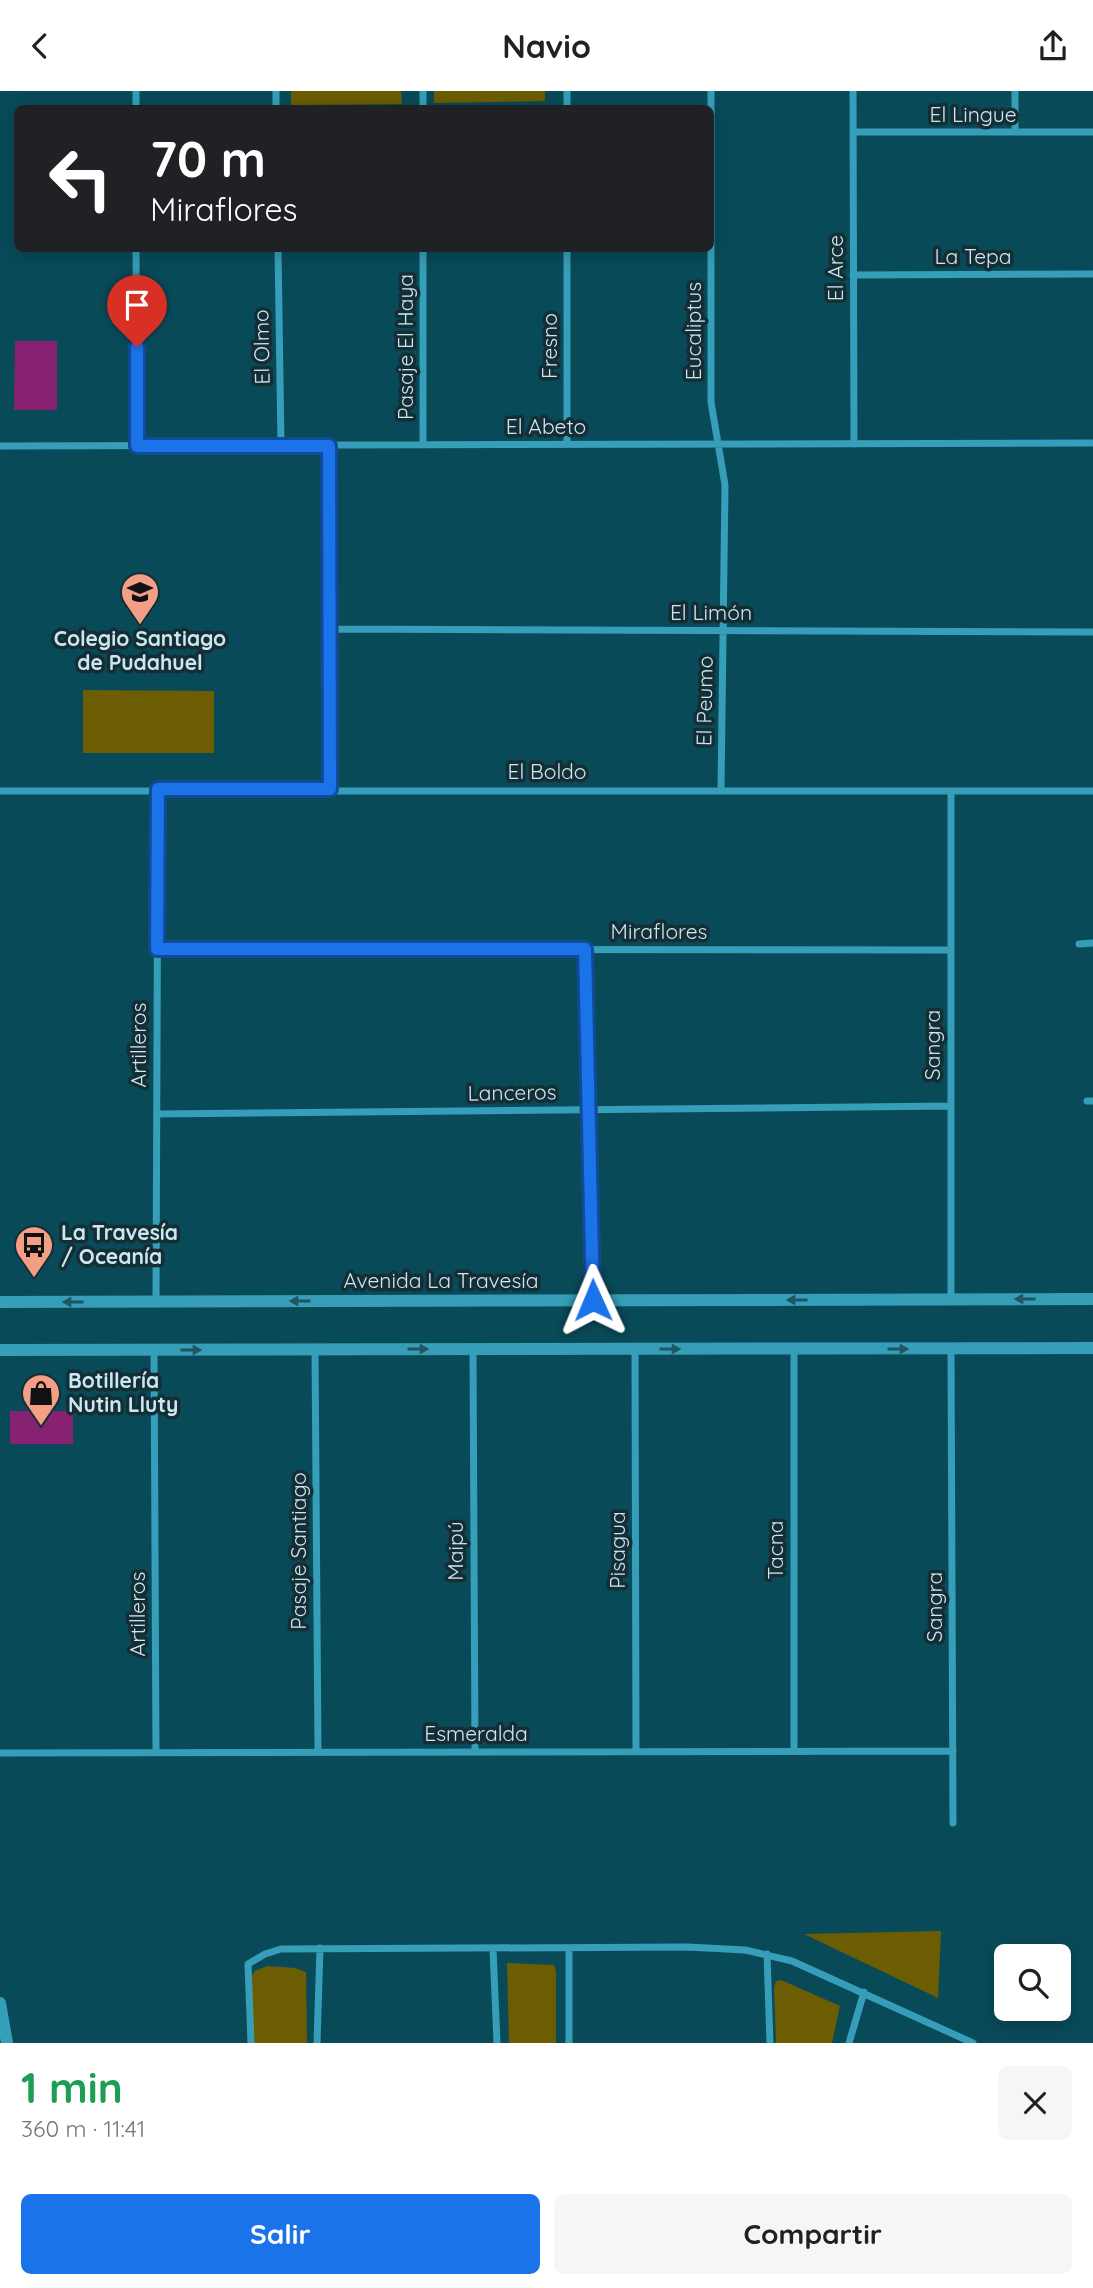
<!DOCTYPE html>
<html lang="es">
<meta charset="utf-8">
<style>
body{margin:0;font-family:Quicksand,sans-serif;background:#f6f6f6;color:#202124;height:100vh;display:flex;flex-direction:column;font-size:26px;white-space:nowrap}
*{box-sizing:border-box;margin:0}
p{font-size:23px;color:#757577}
.icon{flex:none;width:38px;height:38px;fill:none;stroke:currentColor;stroke-width:2;stroke-linecap:round;stroke-linejoin:round}
.map{position:relative;height:1952px;overflow:hidden}
.panel{display:flex;flex-direction:column;background:#fff;flex:1}
.panel>*{flex:none}
.banner{position:absolute;left:14px;top:14px;width:700px;height:147px;border-radius:10px;box-shadow:0 4px 18px #0003;background:#202124;color:#fff;overflow:hidden}
.fabs{position:absolute;left:994px;top:1853px;display:grid;gap:14px}
.fabs a{display:grid;place-items:center;width:77px;height:77px;border-radius:10px;background:#fff;box-shadow:0 4px 18px #0003;font-size:35px}
.pin{position:absolute;display:grid;place-items:center;width:60px;height:60px;color:#fff;margin:-72px -30px;border-radius:50% 50% 50% 0;rotate:-45deg;box-shadow:0 0 7px #0007}
.pin .icon{rotate:45deg}
.me{position:absolute;width:77px;margin:-38px;rotate:359deg;stroke-linejoin:round;filter:drop-shadow(0 0 5px #0008)}
.turn{display:flex;align-items:center;gap:24px;height:147px;padding:0 21px;font-size:32px}
.turn .icon{width:91px;height:91px;stroke-width:2.5}
.turn b{display:block;font-size:49px;line-height:60px}
.round{display:grid;place-items:center;flex:none;width:74px;height:74px;border-radius:10px;background:#f6f6f6}
.head{display:flex;align-items:center;justify-content:space-between;height:119px;padding:0 21px}
h1{font-size:42px;font-weight:700;line-height:52px;color:#1e9e55}
.cta{display:flex;gap:14px;margin-top:auto;padding:14px 21px}
.cta a{flex:1;height:80px;border-radius:10px;background:#1a73e8;color:#fff;font-size:28px;font-weight:700;line-height:80px;text-align:center}
.cta a+a{background:#f6f6f6;color:#202124}
header{display:flex;justify-content:space-between;align-items:center;height:91px;padding:0 21px;background:#fff;font-size:32px;font-weight:700}
.map>svg:first-child{display:block}
.green{fill:#6c5d02}
.building{fill:#872172}
.lines{fill:none;stroke-linecap:round;stroke-linejoin:round}
.minor{stroke:#369eb8;stroke-width:7}
.tertiary{stroke:#369eb8;stroke-width:12}
.oneway{fill:#215562}
.route-casing{stroke:#114b97;stroke-width:18}
.route{stroke:#1a73e8;stroke-width:12}
.labels{text-anchor:middle;stroke-width:7;stroke-linejoin:round;paint-order:stroke}
.street-label{font-size:21px;fill:#cbe7f0;stroke:#152d34}
.poi-label{font-size:21px;font-weight:bold;fill:#cbe7f0;stroke:#152d34;text-anchor:start}
</style>
<header><svg class="icon" aria-label="back" viewBox="0 0 24 24"><path d="M15 5l-7 7 7 7"/></svg>Navio<svg class="icon" aria-label="share" viewBox="0 0 24 24"><path d="M12 15V3M7 8l5-5 5 5M5 13v7h14v-7"/></svg></header>
<div class="map">
<svg width="1093" height="1952" viewBox="0 0 1093 1952">
<rect width="100%" height="100%" fill="#094a59"/>
<!-- green -->
<path class="green" d="M291 0H401L402 13 291 14Z
M434 0H545V10L434 12Z
M83 599 214 600V662H83Z
M941 1840 938 1907 804 1843Z
M507 1872 554 1874 556 1881V1952H509Z
M267 1875 295 1877 306 1881 307 1952H254L247 1893 255 1880Z
M781 1889 840 1915 832 1952H776L774 1897 776 1890Z"/>
<!-- building -->
<path class="building" d="M15 250H57V319H14Z
M10 1320H73V1353H10Z"/>
<g class="lines">
<!-- minor -->
<path class="minor" d="M136 0V18
M276 0V18
M423 0V18
M567 0V18
M711 0V311L725 394 721 699
M853 0 854 353
M1015 0V41
M853 41H1093
M136 158 137 355
M278 158 281 354
M423 158V354
M567 158V353
M853 184 1093 183
M329 354 330 698
M0 355 1093 352
M330 538 1093 541
M0 700H1093
M951 700V1208
M1079 853 1093 852
M157 858 951 859
M585 858 593 1209
M1087 1010H1093
M157 1023 951 1015
M156 1210 158 698
M473 1258 475 1661
M635 1258 636 1660
M951 1258 953 1732
M154 1259 156 1661
M315 1259 318 1661
M794 1660V1258
M0 1662 953 1660
M493 1858 497 1952
M767 1863 770 1952
M251 1952 248 1873 265 1863 281 1858 687 1856 745 1859 792 1870 973 1952
M317 1952 320 1857
M569 1952V1857
M849 1952 864 1901"/>
<!-- tertiary -->
<path class="tertiary" d="M0 1211 1093 1208
M0 1259 1093 1257
M0 1912 7 1952"/>
</g>
<!-- one-way arrows -->
<defs><path id="oneway-solid" d="M-6-.8H1V-3.2L6.5 0L1 3.2V.8H-6Z" transform="scale(1.75)"/></defs>
<g class="oneway">
<use href="#oneway-solid" transform="translate(1025 1208) rotate(180)"/>
<use href="#oneway-solid" transform="translate(797 1209) rotate(180)"/>
<use href="#oneway-solid" transform="translate(300 1210) rotate(180)"/>
<use href="#oneway-solid" transform="translate(73 1211) rotate(180)"/>
<use href="#oneway-solid" transform="translate(418 1258)"/>
<use href="#oneway-solid" transform="translate(670 1258)"/>
<use href="#oneway-solid" transform="translate(898 1258)"/>
<use href="#oneway-solid" transform="translate(191 1259)"/>
</g>
<g class="lines">
<defs>
<path id="route" d="M137 256V355H329L330 698H158L157 858H585L593 1209"/>
</defs>
<!-- route casing -->
<use href="#route" class="route-casing"/>
<!-- route -->
<use href="#route" class="route"/>
</g>
<!-- icons -->
<defs>
<symbol id="school-pin" viewBox="-11 -11 22 30"><path d="M0 17L-7.5 6A9.5 9.5 0 1 1 7.5 6Z" fill="#f39f85" stroke="#152d34"/><path d="M0-5L7-2L0 1L-7-2ZM-4 1L0 2.5L4 1V4Q0 6-4 4Z" fill="#111"/></symbol>
<symbol id="bus-pin" viewBox="-11 -11 22 30"><path d="M0 17L-7.5 6A9.5 9.5 0 1 1 7.5 6Z" fill="#f39f85" stroke="#152d34"/><path d="M-5-6H5V4H4V6H2V4H-2V6H-4V4H-5ZM-3.5-4V0h7V-4ZM-3.5 1.2v1.5H-2V1.2ZM2 1.2v1.5H3.5V1.2Z" fill="#111"/></symbol>
<symbol id="shop-pin" viewBox="-11 -11 22 30"><path d="M0 17L-7.5 6A9.5 9.5 0 1 1 7.5 6Z" fill="#f39f85" stroke="#152d34"/><path d="M-5-2.5h2.3a2.7 3.5 0 0 1 5.4 0H5L5.5 6h-11ZM-1.5-2.5h3a1.5 2.3 0 0 0-3 0Z" fill="#111"/></symbol>
</defs>
<g fill-rule="evenodd">
<use href="#school-pin" x="118" y="479" width="44" height="60"/>
<use href="#bus-pin" x="12" y="1132" width="44" height="60"/>
<use href="#shop-pin" x="19" y="1280" width="44" height="60"/>
</g>
<g class="labels">
<!-- street labels -->
<g class="street-label">
<text x="973" y="31">El Lingue</text>
<text x="973" y="173">La Tepa</text>
<text transform="translate(836 177) rotate(-90)" y="7">El Arce</text>
<text transform="translate(694 240) rotate(-90)" y="7">Eucaliptus</text>
<text transform="translate(550 255) rotate(-90)" y="7">Fresno</text>
<text transform="translate(262 256) rotate(-91)" y="7">El Olmo</text>
<text transform="translate(406 256) rotate(-90)" y="7">Pasaje El Haya</text>
<text x="546" y="343">El Abeto</text>
<text x="711" y="529">El Limón</text>
<text transform="translate(705 610) rotate(-89)" y="7">El Peumo</text>
<text x="547" y="688">El Boldo</text>
<text x="659" y="848">Miraflores</text>
<text transform="translate(139 954) rotate(-90)" y="7">Artilleros</text>
<text transform="translate(933 954) rotate(-90)" y="7">Sangra</text>
<text transform="translate(512 1002) rotate(-1)" y="7">Lanceros</text>
<text x="441" y="1197">Avenida La Travesía</text>
<text transform="translate(618 1459) rotate(-90)" y="7">Pisagua</text>
<text transform="translate(776 1459) rotate(-90)" y="7">Tacna</text>
<text transform="translate(299 1460) rotate(-90)" y="7">Pasaje Santiago</text>
<text transform="translate(456 1460) rotate(-90)" y="7">Maipú</text>
<text transform="translate(935 1516) rotate(-90)" y="7">Sangra</text>
<text transform="translate(138 1523) rotate(-90)" y="7">Artilleros</text>
<text x="476" y="1650">Esmeralda</text>
</g>
<!-- poi labels -->
<g class="poi-label">
<text x="140" y="555" text-anchor="middle">Colegio Santiago<tspan x="140" dy="24">de Pudahuel</tspan></text>
<text x="61" y="1149">La Travesía<tspan x="61" dy="24">/ Oceanía</tspan></text>
<text x="68" y="1297">Botillería<tspan x="68" dy="24">Nutin Lluty</tspan></text>
</g>
</g>
</svg>
<div class="fabs">
<a><svg class="icon" aria-label="search" viewBox="0 0 24 24"><circle cx="10" cy="10" r="6"/><path d="M15 15l6 6"/></svg></a>
</div>
<div class="pin" style="left:137px;top:256px;background:#d93025"><svg class="icon" aria-label="arrive" viewBox="0 0 24 24"><path d="M6 21V4h12l-3 4 3 4H6"/></svg></div>
<svg class="me" style="left:593px;top:1209px" viewBox="-20 -20 40 40"><path d="M0-17L14 15 0 8-14 15z" fill="#1a73e8" stroke="#fff" stroke-width="4"/></svg>
<div class="banner">
<div class="turn"><svg class="icon" aria-label="left" viewBox="0 0 24 24"><path d="M17 20v-9H6M10 6l-5 5 5 5"/></svg><div><b>70 m</b>Miraflores</div></div>
</div>
</div>
<section class="panel">
<div class="head"><div><h1>1 min</h1><p>360 m · 11:41</p></div><a class="round"><svg class="icon" aria-label="close" viewBox="0 0 24 24"><path d="M6 6l12 12M18 6L6 18"/></svg></a></div>
<div class="cta"><a>Salir</a><a>Compartir</a></div>
</section>
